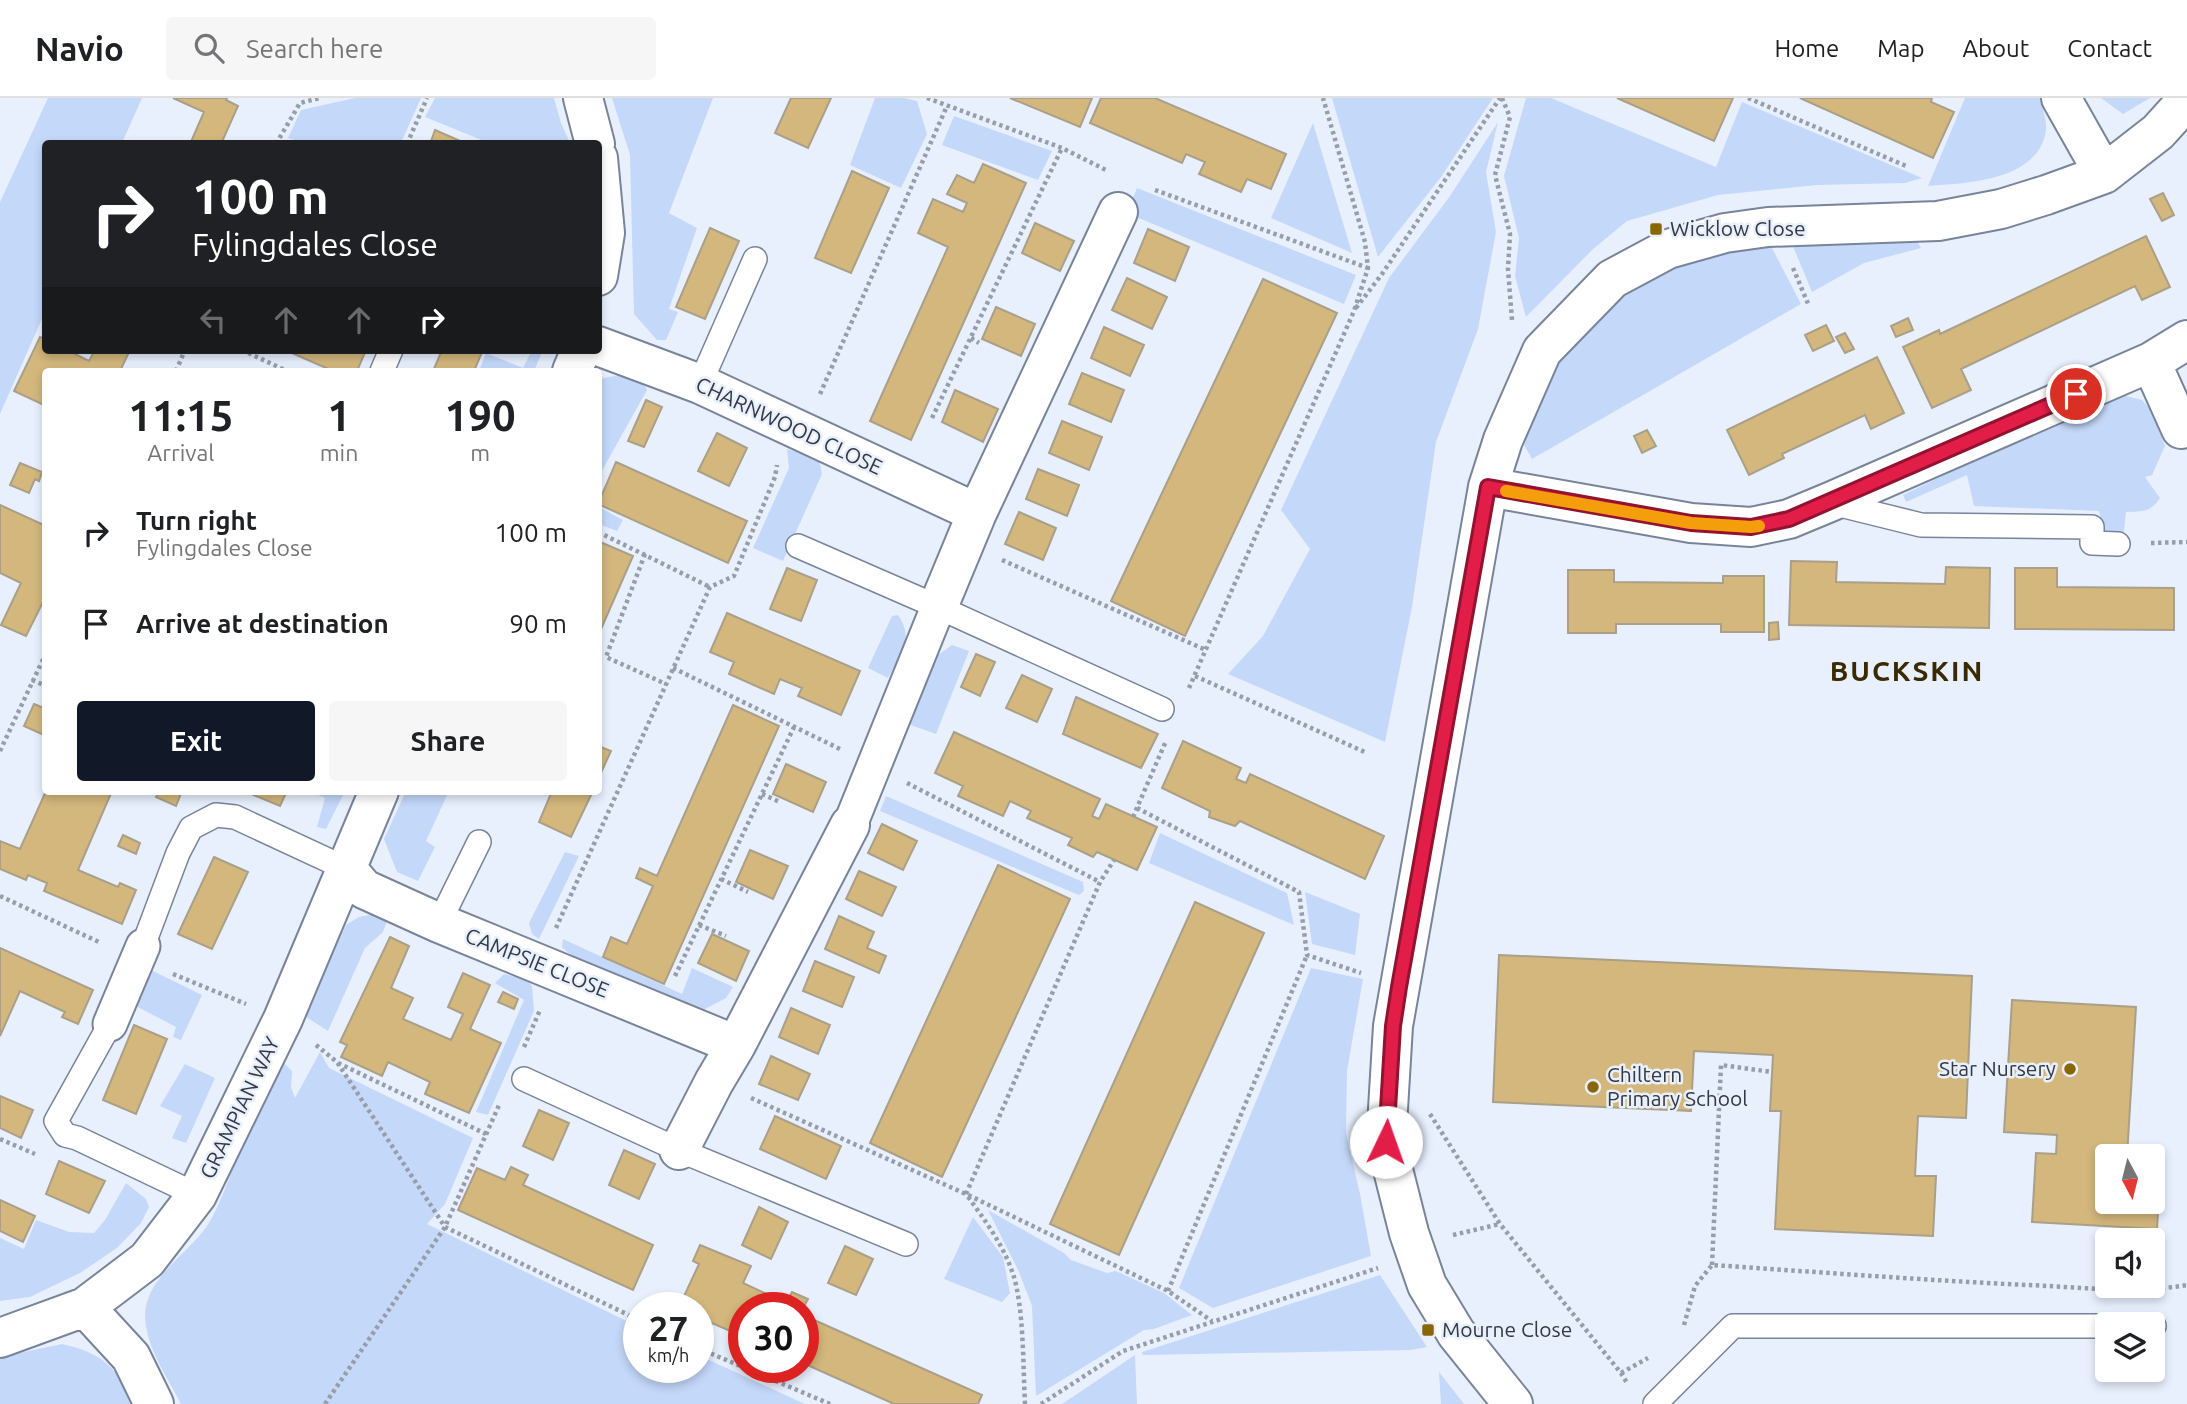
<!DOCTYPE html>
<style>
body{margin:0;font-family:Ubuntu,sans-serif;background:#f6f6f6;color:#202124;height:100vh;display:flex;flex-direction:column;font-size:26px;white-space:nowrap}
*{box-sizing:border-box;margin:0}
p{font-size:23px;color:#757577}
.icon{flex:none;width:38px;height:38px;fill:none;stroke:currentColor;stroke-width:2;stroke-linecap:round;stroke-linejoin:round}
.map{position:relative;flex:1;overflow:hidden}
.sheet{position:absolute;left:42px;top:270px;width:560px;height:427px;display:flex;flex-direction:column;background:#fff;border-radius:7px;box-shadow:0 4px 10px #0003}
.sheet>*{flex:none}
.banner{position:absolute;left:42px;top:42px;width:560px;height:214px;border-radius:7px;box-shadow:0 4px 10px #0003;background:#202124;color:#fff;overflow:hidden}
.needle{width:46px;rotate:173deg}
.buttons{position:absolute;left:2095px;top:1046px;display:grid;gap:14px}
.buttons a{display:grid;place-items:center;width:70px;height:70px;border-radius:7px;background:#fff;box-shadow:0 4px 10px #0003;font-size:35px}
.speed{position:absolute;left:623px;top:1194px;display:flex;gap:14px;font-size:35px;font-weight:700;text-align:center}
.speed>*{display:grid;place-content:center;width:91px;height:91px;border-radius:50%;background:#fff;box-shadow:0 4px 10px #0003;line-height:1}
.speed small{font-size:18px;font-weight:400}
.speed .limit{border:10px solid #d22;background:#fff;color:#111}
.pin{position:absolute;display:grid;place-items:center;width:60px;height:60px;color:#fff;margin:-30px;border:4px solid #fff;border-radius:50%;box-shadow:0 2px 7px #0007}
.me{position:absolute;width:77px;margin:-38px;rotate:3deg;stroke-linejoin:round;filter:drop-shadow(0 0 5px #0008)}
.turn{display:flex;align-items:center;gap:24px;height:147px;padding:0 35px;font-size:32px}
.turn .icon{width:91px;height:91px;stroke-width:2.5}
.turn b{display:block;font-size:49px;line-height:60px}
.lanes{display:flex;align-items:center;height:66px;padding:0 35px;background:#0003;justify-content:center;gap:35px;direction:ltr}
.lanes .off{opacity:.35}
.eta{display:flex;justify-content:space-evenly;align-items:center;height:119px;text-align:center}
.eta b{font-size:42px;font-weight:700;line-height:49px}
.button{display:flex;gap:14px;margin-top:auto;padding:14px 35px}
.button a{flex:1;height:80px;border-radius:7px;background:#111827;color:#fff;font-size:28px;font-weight:700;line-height:80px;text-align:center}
.button a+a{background:#f6f6f6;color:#202124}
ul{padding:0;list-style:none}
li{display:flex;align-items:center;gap:21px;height:91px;padding:0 35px}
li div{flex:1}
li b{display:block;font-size:26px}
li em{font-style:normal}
header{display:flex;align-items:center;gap:42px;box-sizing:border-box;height:98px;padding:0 35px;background:#fff;border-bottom:2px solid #e0e0e0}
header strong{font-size:33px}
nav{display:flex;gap:38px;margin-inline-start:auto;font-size:24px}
.search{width:490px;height:63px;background:#f6f6f6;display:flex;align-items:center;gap:18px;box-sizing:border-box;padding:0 24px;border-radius:7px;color:#757577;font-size:26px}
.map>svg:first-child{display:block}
.green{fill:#c4d8fa}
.building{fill:#d3b77c;stroke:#aa9f88;stroke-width:2}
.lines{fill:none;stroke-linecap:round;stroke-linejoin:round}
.service-casing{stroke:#788499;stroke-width:26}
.pedestrian-casing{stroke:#788499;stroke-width:37}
.minor-casing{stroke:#788499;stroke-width:42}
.path{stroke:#979eaa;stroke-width:4.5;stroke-dasharray:3.5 3.5;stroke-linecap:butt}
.service{stroke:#fff;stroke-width:23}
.pedestrian{stroke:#fff;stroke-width:33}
.minor{stroke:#fff;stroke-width:38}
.route-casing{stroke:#92132f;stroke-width:18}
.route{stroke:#e11d48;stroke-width:12}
.slow{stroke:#f59e0b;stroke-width:12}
.poi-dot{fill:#8a6705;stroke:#e8f0fe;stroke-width:2.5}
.labels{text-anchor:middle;stroke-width:5;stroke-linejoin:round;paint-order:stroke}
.poi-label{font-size:21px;fill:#333841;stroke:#e8f0fe;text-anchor:start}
.street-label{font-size:21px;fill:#333841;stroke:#e8f0fe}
.district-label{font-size:28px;font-weight:bold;letter-spacing:2px;fill:#3a2a01;stroke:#e8f0fe}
</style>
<header>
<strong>Navio</strong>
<div class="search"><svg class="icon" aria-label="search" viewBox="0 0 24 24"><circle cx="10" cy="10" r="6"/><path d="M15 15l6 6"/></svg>Search here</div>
<nav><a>Home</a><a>Map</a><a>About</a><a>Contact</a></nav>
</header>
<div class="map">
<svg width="2187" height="1306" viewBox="0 0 2187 1306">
<rect width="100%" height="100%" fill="#e8f0fe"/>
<!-- green -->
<path class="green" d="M48 0H142L122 45 46 46 45 214 0 316V104Z
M355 0H421L401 45H303L288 40 301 12Z
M435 0H554L561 25 570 45H489L425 19Z
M612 0H713L669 115 697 130 669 211 678 214 666 242H657L634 216 630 57Z
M875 0H904L917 3 927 36 901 90 850 67Z
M1332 0H1493L1441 79 1378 159Z
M1526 0H1551L1716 69 1742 4 1922 80 1905 85 1817 87 1718 97 1627 123 1592 152 1526 219 1515 178 1519 140 1504 78Z
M1965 0H2040C2042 10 2047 22 2046 32 2039 83 1967 85 1928 88Z
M2101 0H2150L2123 16Z
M954 18 1052 53 1038 82 942 47Z
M1498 24 1486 74 1496 134 1478 231 1436 344 1412 509 1385 644 1228 576 1263 538 1310 451 1281 412 1389 180 1450 98Z
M1313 25 1352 155 1271 120Z
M1137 90 1356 177 1344 206 1127 115Z
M1917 143 1921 150 1864 165 1812 194 1792 146Z
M1769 144 1801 206 1532 361 1524 347 1536 315 1563 257 1601 207 1695 158Z
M532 252H543L534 273H479L486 255 523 270Z
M625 276 640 279 647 292 599 378V283L604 280Z
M2114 295 2142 302 2151 312 2165 348 2152 377 2145 379 2160 400C2150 415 2143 413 2126 414L2123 442 2106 440 2099 413 1974 408 1967 377 1906 404 1903 397Z
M787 351 819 361 822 376 783 463 753 450 789 370Z
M599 409 623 422 617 433 599 426Z
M898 517C915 541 900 557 888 580L868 570 892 518Z
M952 547 969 553 936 636 905 625 931 562Z
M309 693H345L326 731 317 729 325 700Z
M406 693H449L426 743 435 749 418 783 397 774 384 741Z
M886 698 1083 784 1084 793 1079 797 880 713Z
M1160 735 1287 795 1294 827 1149 765Z
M565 754 579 758 539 841 532 836 529 825Z
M1305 794 1360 816 1355 857 1312 846Z
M374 816 387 823 383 834 365 850 328 933 303 917 346 827 359 819Z
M563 841 682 896 692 870 733 889 726 900 703 912C669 899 585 874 562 849Z
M147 870 202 897 181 942 173 939 176 929 132 906Z
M1311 870 1363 881 1347 973 1346 1035 1360 1096 1371 1158 1213 1210 1179 1190Z
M504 876 527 882 532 888 534 913 488 1017 476 1014 524 902 495 885Z
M320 954 329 970 473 1040 445 1106 427 1126 639 1229V1269H698V1257L805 1306H181C167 1278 146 1250 145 1218 145 1180 188 1156 207 1128 223 1104 234 1062 247 1035 259 1010 272 988 282 963L292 973 291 989 295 1000Z
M185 966 215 980 186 1045 172 1040 182 1018 160 1008Z
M126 1085 146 1101 149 1109 141 1125 117 1150 80 1175 30 1199 0 1203V1140L24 1151 36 1122 69 1134 94 1135 105 1122Z
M988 1112 1064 1155 1071 1162 1107 1175 1116 1173 1164 1195 1192 1217 1154 1231 1144 1232 1036 1298 1032 1208 1019 1174Z
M973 1119 1003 1159 1010 1195 1002 1204 944 1181Z
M1380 1177 1427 1249 1411 1252 1143 1257 1142 1254Z
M62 1246C101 1255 118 1268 132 1306H0V1259Z
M1135 1257 1137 1306H1062Z
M1439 1274 1464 1306H1441Z"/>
<!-- building -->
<path class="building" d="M173 0H227L226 2 238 8 221 46H190L204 14Z
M791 0H831L808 50 775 35Z
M1010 0H1092L1080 29Z
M1101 0H1155L1286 56 1271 91 1247 81 1241 94 1199 76 1205 64 1186 56 1182 65 1090 25Z
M1617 0H1733L1714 43Z
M1800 0H1932L1931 4 1954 14 1933 60Z
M435 32 467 46H430Z
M983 66 1026 85 911 342 870 323 948 149 918 135 933 101 963 114 967 105 947 96 957 77 974 85Z
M852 73 889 90 851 175 815 160Z
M2163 95 2174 117 2162 123 2150 101Z
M1035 125 1074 143 1060 173 1022 155Z
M710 130 739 143 705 221 676 209Z
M1148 131 1189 149 1175 183 1134 165Z
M2146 138 2170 189 2142 202 2135 188 1961 271 1971 292 1932 310 1903 249 1939 232 1940 236Z
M1127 180 1167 199 1152 231 1112 212Z
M1263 181 1337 215 1185 538 1111 503Z
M996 209 1035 226 1021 258 982 241Z
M1908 220 1913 232 1896 239 1891 228Z
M1826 227 1834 243 1813 253 1805 237Z
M1104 229 1144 247 1130 278 1091 260Z
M1845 235 1854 251 1845 255 1836 239Z
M40 239 46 242V252H67L89 263 95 252H130L120 273H46V308L14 293Z
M285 252H366L357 273H333Z
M442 252H483L474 273H433Z
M1877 259 1904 315 1871 331 1865 317 1782 356 1784 360 1749 377 1727 332Z
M1082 275 1124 292 1111 324 1069 306Z
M955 292 998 311 983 344 942 324Z
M646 302 662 309 644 349 628 343Z
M1062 323 1102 339 1089 372 1049 355Z
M1647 332 1656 348 1642 355 1634 338Z
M717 335 747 350 729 388 698 373Z
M616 364 747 423 728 465 598 406Z
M20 365 42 374 39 383 35 381 29 395 10 387Z
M1038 371 1079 387 1067 418 1026 401Z
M0 407 46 428V498L26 538 1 527 21 485 0 475Z
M1019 414 1056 430 1043 462 1005 446Z
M598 443 633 458 598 538Z
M1791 463 1837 464 1836 484 1945 486 1946 469 1990 470 1989 530 1789 527Z
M787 470 817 482 801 523 770 511Z
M2015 470H2057V489L2174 490V532L2015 531Z
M1568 472H1614V484L1723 485V478H1764V534H1721V526H1616V535H1568Z
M727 515 860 573 841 617 798 598 802 590 780 581 774 596 729 576 734 564 710 554Z
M1778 524 1779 541 1769 542V525Z
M976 556 995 564 980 598 961 589Z
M1022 577 1052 591 1037 624 1006 610Z
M1076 599 1158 636 1141 670 1063 636Z
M34 606 46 611V638L24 628Z
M733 607 779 628 664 886 603 859 611 839 627 846 653 788 636 780 640 770 657 778Z
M954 634 1100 701 1092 718 1099 721 1106 706 1157 729 1137 772 1097 754 1093 759 1068 747 1072 740 1027 720 1031 713 1010 703 1003 718 958 698 963 688 935 675Z
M1183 643 1241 670 1236 681 1246 685 1250 676 1384 738 1365 781 1240 723 1235 728 1209 719 1210 713 1162 690Z
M598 648 611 653 598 681Z
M786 666 826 684 813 714 773 696Z
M46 693H112L78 772 118 789 120 785 136 792 122 826 44 793 47 785 28 777 26 782 0 771V743L20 751Z
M156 693H182L176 708 156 699 159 694Z
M244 693H287L280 708Z
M552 693H593L571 739 539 724Z
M882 726 917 743 903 772 868 755Z
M123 737 140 745 136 756 118 748Z
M750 752 788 768 773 801 736 784Z
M214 759 248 774 212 851 178 836Z
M998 767 1070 801 942 1079 870 1045Z
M859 773 896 789 882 818 846 801Z
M1195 804 1264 835 1119 1157 1050 1126Z
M839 818 874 834 867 850 886 858 879 875 825 851Z
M712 836 749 853 736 883 698 865Z
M390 839 409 848 391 890 413 900 403 921 451 942 463 916 448 909 463 875 490 887 470 931 501 945 469 1015 425 996 430 984 388 964 382 978 341 959 347 947 340 944Z
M0 850 93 892 78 926 62 919 65 914 20 893 0 938Z
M1499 857 1972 878 1966 1020 1918 1018 1915 1078H1936L1933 1138 1775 1131 1781 1013H1770L1773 957 1694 953 1691 1013 1493 1004Z
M815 863 854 879 842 909 803 893Z
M503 894 518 901 514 911 498 904Z
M2012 902 2136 909 2127 1059H2107V1104H2152V1061L2161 1062 2157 1131 2032 1124 2036 1055 2056 1056 2057 1037 2004 1034Z
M791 910 830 927 818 956 779 939Z
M134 927 167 941 136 1016 103 1002Z
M771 958 810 976 798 1002 759 986Z
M0 998 33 1012 21 1040 0 1030Z
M539 1012 569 1025 553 1062 523 1048Z
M775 1018 841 1048 826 1081 760 1051Z
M624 1052 655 1066 639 1101 609 1087Z
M59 1063 105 1083 89 1115 46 1096Z
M511 1069 528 1077 523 1087 653 1147 633 1192 458 1112 477 1070 505 1082Z
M0 1102 35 1118 23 1144 0 1133Z
M759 1109 788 1124 771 1161 742 1147Z
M700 1147 751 1168 743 1185 786 1205 792 1194 808 1201 803 1210 744 1209V1239L698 1219V1209H679L699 1166 693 1163Z
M845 1148 873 1161 856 1197 828 1185Z
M803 1217 982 1297 978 1306H894L803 1265Z"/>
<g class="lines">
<defs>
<path id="service" d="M382 273 391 252
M700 286 755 161
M1832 405 1921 427 2092 429V445L2118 446
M798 448 938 509 1162 611
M439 825 479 744
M143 848 178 755 191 730 216 717 235 719 347 771
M110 926 56 1023 65 1037 77 1040 197 1097
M524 981 679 1052 906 1146
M2152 1228H2154
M1655 1306 1733 1228H2107"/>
<path id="pedestrian" d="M850 727 938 509
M110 926 143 848"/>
<path id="minor" d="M583 0 595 46
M2061 0 2104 76
M598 60 605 135 598 178
M598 248 700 286 977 415
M2151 264 2181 331
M572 273 581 252
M1488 389 1691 425 1751 429 1789 421 1830 404 2151 264 2187 242
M938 509 977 415 1118 114
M347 771 364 791 439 825 736 947
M679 1052 714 984 736 947 850 727
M85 1209 131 1259 154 1306
M0 1240 85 1209 147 1162 197 1097 283 921 379 693
M1513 1306 1456 1235 1427 1187 1409 1135 1386 1044 1393 928 1488 389 1503 342 1542 253 1612 181 1668 151 1725 135 1768 129 1938 123 2001 111 2046 97 2104 76 2158 34 2187 2"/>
</defs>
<!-- service casing -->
<use href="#service" class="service-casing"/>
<!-- pedestrian casing -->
<use href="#pedestrian" class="pedestrian-casing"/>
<!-- minor casing -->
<use href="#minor" class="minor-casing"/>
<!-- path -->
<path class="path" d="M927 0 1062 50 1108 73
M1502 0 1510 19 1495 77 1510 136 1508 171 1512 222
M1748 0 1906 68
M276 46 300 5 320 0
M407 46 427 0
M1155 92 1368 170
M1793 170 1809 208
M1356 210 1382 176 1500 0
M971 240 979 245
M242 252 287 273
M176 273 185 252
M820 296 947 8
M932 320 1062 50
M598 434 710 489
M2151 445 2187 444
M645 456 606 559 666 586
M1002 462 1206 552
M673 570 840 651
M1195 578 1367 655
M32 582 46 588
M1189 590 1354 213 1368 170 1365 144 1323 0
M0 653 46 555
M907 685 1100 784
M762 696 780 704
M1137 710 1299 794 1307 857 1361 875
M1133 719 1166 643
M721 781 748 794
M0 798 101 845
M699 827 726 838
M556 830 710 489 734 478 775 379 777 367
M173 876 246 906
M675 878 794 629
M316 947 337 964 445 1129 639 1222
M524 949 540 912
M338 965 486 1036
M751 1000 966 1096 1168 1193 1212 1223
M1430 1016 1500 1126 1621 1275 1627 1285
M0 1041 35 1056
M1453 1137 1500 1126
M1712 1167 1721 967 1772 974
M1168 1193 1307 857
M1684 1227 1695 1188 1712 1167C1817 1174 1922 1182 2027 1187 2080 1189 2134 1196 2187 1187
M698 1250 830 1306
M1621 1275 1648 1260
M325 1306 445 1129 500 1005
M1025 1306C1023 1270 1024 1209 1013 1176 1003 1146 984 1121 966 1096L1100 784 1114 762
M1041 1306 1123 1253 1378 1170"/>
<!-- service -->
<use href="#service" class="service"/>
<!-- pedestrian -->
<use href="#pedestrian" class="pedestrian"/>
<!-- minor -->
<use href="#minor" class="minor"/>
</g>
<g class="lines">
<defs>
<path id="route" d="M1386 1044 1393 928 1399 889 1488 389 1691 425 1751 429 1789 421 2076 296"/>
</defs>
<!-- route casing -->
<use href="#route" class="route-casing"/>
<!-- route -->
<use href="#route" class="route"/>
<!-- slow -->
<path class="slow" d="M1506 393 1691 425 1751 429 1759 428"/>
</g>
<!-- markers -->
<g class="poi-dot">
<rect x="1649" y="124" width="14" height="14" rx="3.5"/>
<circle cx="2070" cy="971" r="7"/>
<circle cx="1593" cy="989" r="7"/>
<rect x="1421" y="1225" width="14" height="14" rx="3.5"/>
</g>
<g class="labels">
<!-- poi labels -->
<g class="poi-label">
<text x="1670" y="138">Wicklow Close</text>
<text x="2056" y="978" text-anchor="end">Star Nursery</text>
<text x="1607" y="984">Chiltern<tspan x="1607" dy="24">Primary School</tspan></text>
<text x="1442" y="1239">Mourne Close</text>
</g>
<!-- street labels -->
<g class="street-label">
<text transform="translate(789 328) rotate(25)" y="7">CHARNWOOD CLOSE</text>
<text transform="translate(537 865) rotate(22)" y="7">CAMPSIE CLOSE</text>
<text transform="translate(240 1010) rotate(-64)" y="7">GRAMPIAN WAY</text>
</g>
<!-- district labels -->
<g class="district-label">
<text x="1907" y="583">BUCKSKIN</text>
</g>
</g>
</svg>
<div class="buttons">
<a><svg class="needle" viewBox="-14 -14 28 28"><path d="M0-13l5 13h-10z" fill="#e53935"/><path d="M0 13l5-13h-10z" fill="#757577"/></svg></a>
<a><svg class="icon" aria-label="sound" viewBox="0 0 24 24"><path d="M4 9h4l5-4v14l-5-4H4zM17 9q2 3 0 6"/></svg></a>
<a><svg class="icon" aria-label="layers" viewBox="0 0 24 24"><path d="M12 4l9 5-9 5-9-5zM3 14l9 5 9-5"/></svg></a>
</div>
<div class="speed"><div>27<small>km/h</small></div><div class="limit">30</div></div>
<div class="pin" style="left:2076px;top:296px;background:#d93025"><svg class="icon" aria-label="arrive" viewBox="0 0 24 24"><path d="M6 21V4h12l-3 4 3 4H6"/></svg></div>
<svg class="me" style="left:1386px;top:1044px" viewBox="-20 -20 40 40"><circle r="19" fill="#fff"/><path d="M0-13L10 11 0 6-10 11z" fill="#e11d48"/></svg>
<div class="banner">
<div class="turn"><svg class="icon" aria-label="right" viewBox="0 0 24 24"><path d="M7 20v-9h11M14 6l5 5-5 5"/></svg><div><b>100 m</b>Fylingdales Close</div></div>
<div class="lanes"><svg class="icon off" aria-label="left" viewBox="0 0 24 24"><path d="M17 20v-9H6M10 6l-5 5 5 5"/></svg><svg class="icon off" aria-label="ahead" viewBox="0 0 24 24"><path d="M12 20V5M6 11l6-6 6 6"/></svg><svg class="icon off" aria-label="ahead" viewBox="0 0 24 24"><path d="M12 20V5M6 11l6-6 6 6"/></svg><svg class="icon" aria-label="right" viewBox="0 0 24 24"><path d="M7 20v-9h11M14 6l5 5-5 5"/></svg></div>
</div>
<section class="sheet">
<div class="eta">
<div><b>11:15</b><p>Arrival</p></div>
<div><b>1</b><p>min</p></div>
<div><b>190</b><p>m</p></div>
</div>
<ul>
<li><svg class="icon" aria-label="right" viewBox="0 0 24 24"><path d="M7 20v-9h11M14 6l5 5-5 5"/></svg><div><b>Turn right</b><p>Fylingdales Close</p></div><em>100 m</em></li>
<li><svg class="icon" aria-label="arrive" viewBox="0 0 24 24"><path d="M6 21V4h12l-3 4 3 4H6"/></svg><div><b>Arrive at destination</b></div><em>90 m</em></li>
</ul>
<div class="button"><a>Exit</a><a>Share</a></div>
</section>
</div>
